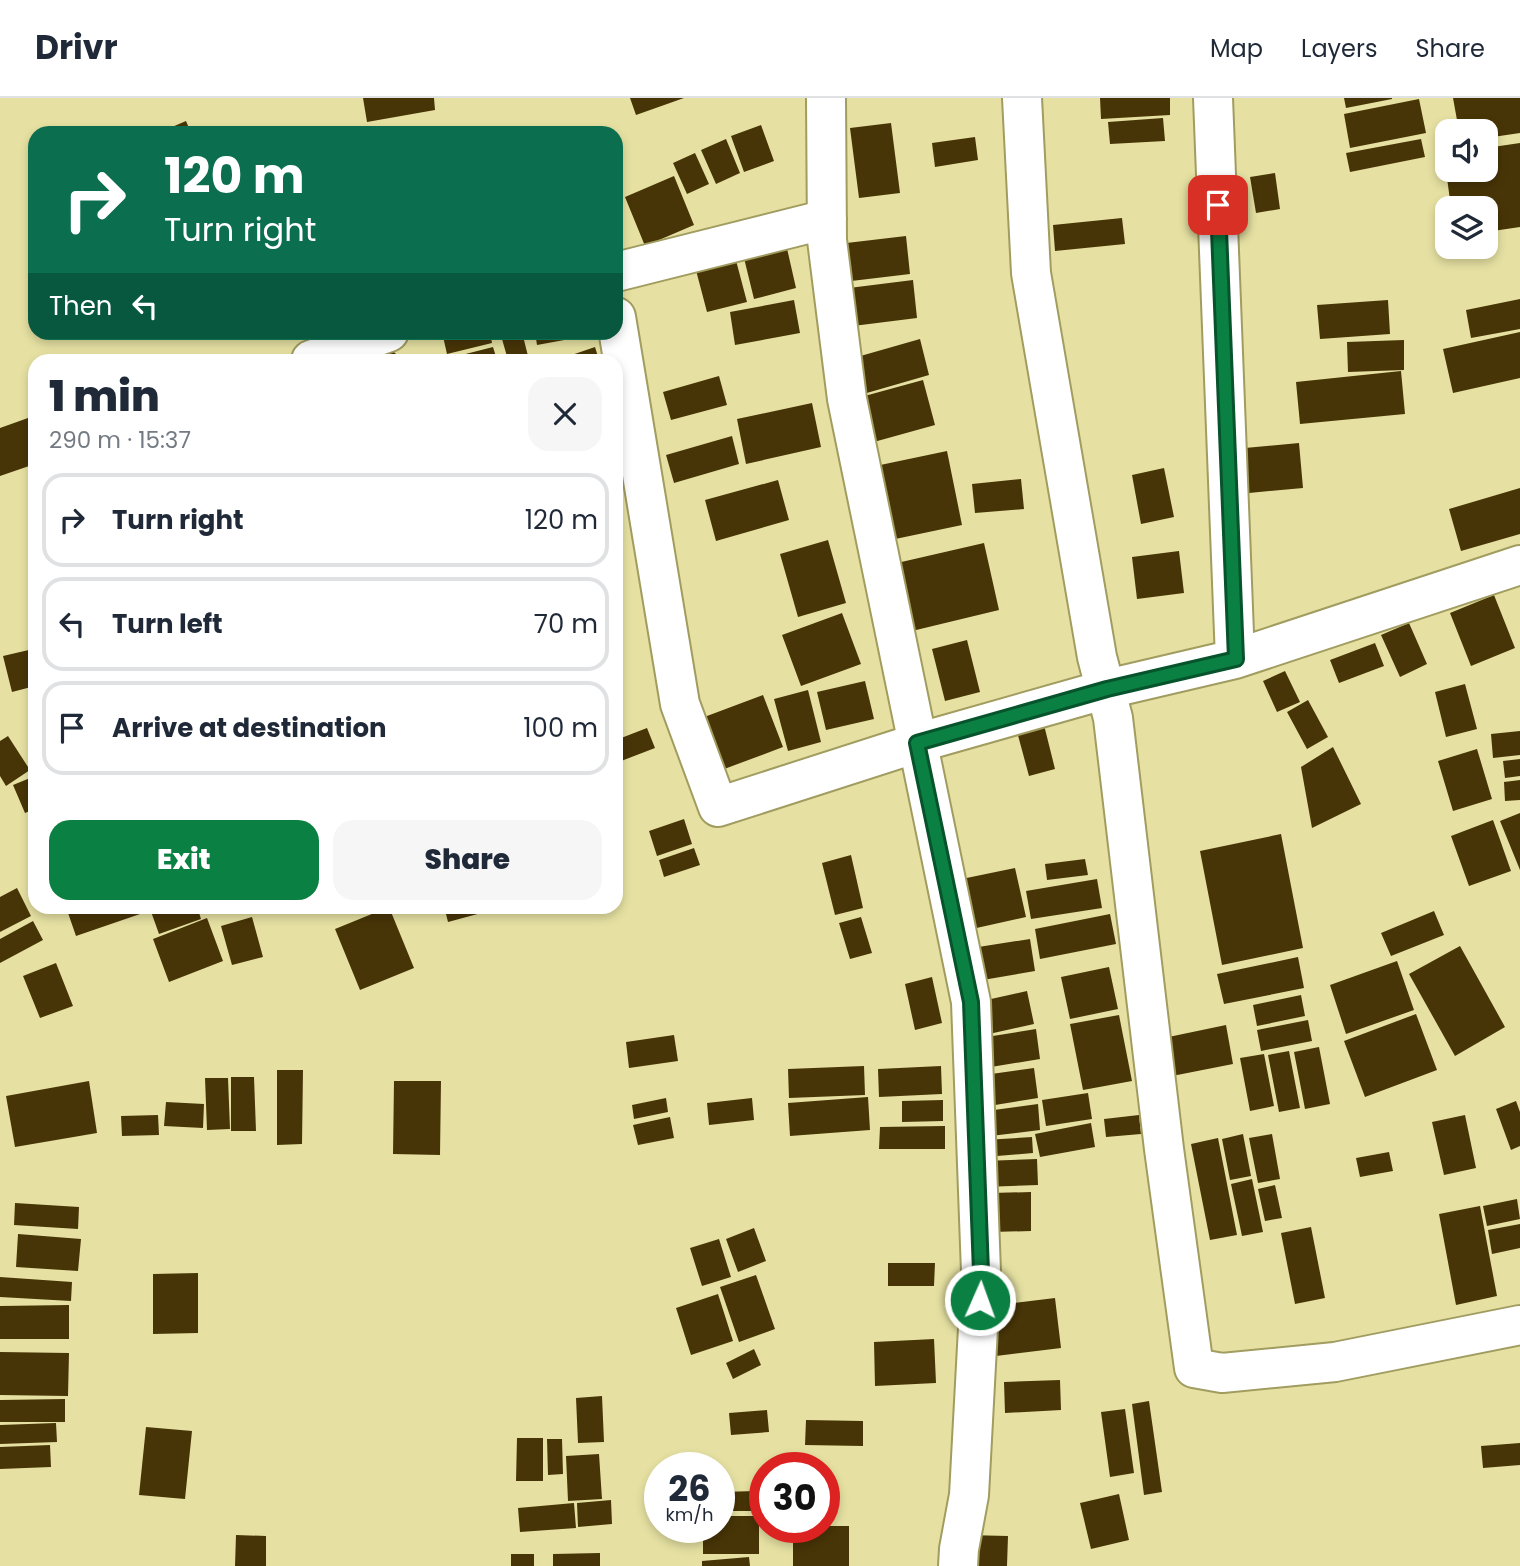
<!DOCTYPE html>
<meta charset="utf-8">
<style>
body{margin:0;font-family:Poppins,sans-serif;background:#f6f6f7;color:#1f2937;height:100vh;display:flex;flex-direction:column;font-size:26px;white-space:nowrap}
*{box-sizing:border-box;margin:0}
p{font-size:23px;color:#747a83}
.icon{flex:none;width:38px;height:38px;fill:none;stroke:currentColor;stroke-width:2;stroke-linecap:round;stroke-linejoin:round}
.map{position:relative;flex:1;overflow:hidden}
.drawer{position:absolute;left:28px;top:256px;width:595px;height:560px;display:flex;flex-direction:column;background:#fff;border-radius:21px;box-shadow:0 4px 10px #0003}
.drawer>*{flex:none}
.hud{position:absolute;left:28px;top:28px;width:595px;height:214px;border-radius:21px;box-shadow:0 4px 10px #0003;background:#0b6e4f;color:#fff;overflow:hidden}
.controls{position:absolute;left:1435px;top:21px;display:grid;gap:14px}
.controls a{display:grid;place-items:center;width:63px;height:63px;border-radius:14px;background:#fff;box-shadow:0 4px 10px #0003;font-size:35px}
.speed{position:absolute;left:644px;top:1354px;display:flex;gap:14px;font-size:35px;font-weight:700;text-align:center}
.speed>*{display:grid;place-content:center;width:91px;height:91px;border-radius:50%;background:#fff;box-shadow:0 4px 10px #0003;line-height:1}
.speed small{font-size:18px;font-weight:400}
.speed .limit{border:10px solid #d22;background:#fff;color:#111}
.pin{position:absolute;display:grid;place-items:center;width:60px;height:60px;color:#fff;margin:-30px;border-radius:14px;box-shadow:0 4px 10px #0006}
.me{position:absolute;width:77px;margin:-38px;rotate:2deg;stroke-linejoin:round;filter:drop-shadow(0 0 5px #0008)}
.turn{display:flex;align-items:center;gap:24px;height:147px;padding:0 21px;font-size:32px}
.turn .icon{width:91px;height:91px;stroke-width:2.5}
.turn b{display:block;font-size:49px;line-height:60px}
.then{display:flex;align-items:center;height:66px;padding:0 21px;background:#0003;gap:14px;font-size:26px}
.round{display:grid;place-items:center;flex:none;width:74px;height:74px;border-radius:21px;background:#f6f6f7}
.summary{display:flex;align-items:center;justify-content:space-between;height:119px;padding:0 21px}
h1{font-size:42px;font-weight:800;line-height:52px}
.primary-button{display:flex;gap:14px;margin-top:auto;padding:14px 21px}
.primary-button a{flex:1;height:80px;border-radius:21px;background:#0b8043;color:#fff;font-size:28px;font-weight:800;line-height:80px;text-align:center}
.primary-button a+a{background:#f6f6f7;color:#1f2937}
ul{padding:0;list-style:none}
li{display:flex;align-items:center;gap:21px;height:94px;margin:0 14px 10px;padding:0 7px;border:4px solid #e0e1e3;border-radius:21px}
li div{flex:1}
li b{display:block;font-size:26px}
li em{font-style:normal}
header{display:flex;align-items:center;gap:42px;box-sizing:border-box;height:98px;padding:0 35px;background:#fff;border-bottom:2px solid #e0e1e3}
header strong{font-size:33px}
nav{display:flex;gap:38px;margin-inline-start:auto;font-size:24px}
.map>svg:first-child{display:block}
.building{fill:#483507}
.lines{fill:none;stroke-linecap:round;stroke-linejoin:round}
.minor-casing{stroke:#a19c60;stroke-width:42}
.minor{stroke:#fff;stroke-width:38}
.route-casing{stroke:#07532c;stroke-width:18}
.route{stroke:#0b8043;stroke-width:12}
</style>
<header>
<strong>Drivr</strong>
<nav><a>Map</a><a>Layers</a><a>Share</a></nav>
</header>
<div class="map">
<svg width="1520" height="1468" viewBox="0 0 1520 1468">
<rect width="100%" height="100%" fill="#e6e1a2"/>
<!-- building -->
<path class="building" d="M363 0H434L435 12 367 24Z
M630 0H684L636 17Z
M1100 0H1170V17L1101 21Z
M1344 0H1392V1L1346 10Z
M1453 0H1520V35L1486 40V33H1459Z
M1419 1 1426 35 1350 50 1344 16Z
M1163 20 1165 43 1110 46 1108 24Z
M186 23 191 35H158Z
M891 25 900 95 859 100 850 30Z
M761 27 774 63 744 74 731 38Z
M975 39 978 62 935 69 932 45Z
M726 41 740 75 716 86 701 52Z
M1421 41 1425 59 1350 74 1346 55Z
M1520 45V129L1486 134V110H1451L1446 72H1486V50Z
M695 55 709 86 687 96 673 65Z
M1275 75 1280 111 1256 115 1250 79Z
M674 78 694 127 645 148 625 99Z
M1122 120 1125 146 1055 153 1053 127Z
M906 138 910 176 843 184 838 146Z
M786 146 796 190 754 201 743 156Z
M733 151 747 204 707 214 693 161Z
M913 182 917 220 845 229 841 191Z
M1520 201V231L1471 240 1466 212Z
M794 202 800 235 735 247 730 214Z
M1388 202 1390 236 1320 241 1317 207Z
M442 234H490L492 245 447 256Z
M500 234H522L529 262H508Z
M535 234H597V236L537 247Z
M1520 234V280L1453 295 1443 251Z
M920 241 929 277 853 299 843 263Z
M1404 242V272L1348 274 1347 244Z
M388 248 402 262H373Z
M493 249 497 262H442Z
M595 249 599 262H557Z
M1401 273 1405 316 1300 326 1296 284Z
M719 278 727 307 671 322 663 294Z
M923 282 935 327 863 347 850 302Z
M812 305 821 349 746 366 737 321Z
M28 320 35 341V366L0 378V330Z
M732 338 739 366 674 385 666 357Z
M1299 345 1303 390 1249 395 1245 350Z
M947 353 962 427 881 444 866 370Z
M1164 370 1174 419 1141 426 1132 377Z
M1021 381 1024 411 975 415 972 386Z
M778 382 789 422 716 443 705 402Z
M1520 390V436L1461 453 1449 411Z
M828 442 846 505 798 519 780 456Z
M984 445 999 512 912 533 897 465Z
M1179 453 1184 495 1137 501 1132 459Z
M1494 497 1515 550 1471 568 1450 515Z
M842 515 861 566 801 588 782 537Z
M1409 525 1427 566 1400 579 1381 537Z
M967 542 980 594 945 603 932 551Z
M1375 545 1384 568 1339 585 1330 562Z
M33 551 35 588 12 594 3 558Z
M1285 573 1300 604 1277 614 1263 583Z
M865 583 874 621 826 632 817 594Z
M1465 586 1477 631 1446 639 1435 594Z
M808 592 821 644 788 653 774 601Z
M763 597 783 649 719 673 699 621Z
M1308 602 1328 639 1307 651 1287 614Z
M1043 623 1055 671 1029 678 1016 630Z
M647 630 655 650 616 665V642Z
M1520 633V657L1493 660 1491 636Z
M8 638 30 672 6 688 0 678V643Z
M1333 649 1361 706 1312 730 1301 669Z
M1477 651 1492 701 1453 713 1438 663Z
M1520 661V678L1505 680 1503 663Z
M35 678V711L25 715 13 687Z
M1520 682V702L1505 703 1504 684Z
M1520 715V772L1500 723Z
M684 721 692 746 657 758 649 733Z
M1493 722 1511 773 1469 788 1451 738Z
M1281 736 1303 850 1222 867 1200 753Z
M694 750 700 767 664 779 659 762Z
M851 757 863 810 835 817 822 765Z
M1085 761 1088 777 1047 782 1045 766Z
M1015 770 1026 819 963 833 952 783Z
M1097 781 1102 810 1031 821 1026 793Z
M17 790 31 818 0 834V799Z
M79 808H140L143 815 76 838 67 812Z
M149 808H197L201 821 159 836Z
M444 808H496V811L448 824Z
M389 809 414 870 360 892 335 831Z
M1434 813 1444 837 1391 858 1381 835Z
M1110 816 1116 846 1040 861 1035 831Z
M252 819 263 859 232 867 221 828Z
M861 819 872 855 850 861 839 825Z
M207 820 223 863 169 884 153 841Z
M33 823 43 842 0 865V841Z
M1030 841 1035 873 977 883 972 850Z
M1460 848 1505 929 1455 958 1409 876Z
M1298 859 1304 890 1224 906 1217 876Z
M1397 863 1414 912 1346 936 1330 887Z
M56 865 73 908 40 920 23 878Z
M1109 869 1118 911 1070 921 1061 879Z
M932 879 942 925 915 932 905 886Z
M1027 893 1034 926 980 938 973 905Z
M1301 897 1305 918 1257 928 1253 907Z
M1416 916 1437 972 1365 999 1344 943Z
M1119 917 1132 983 1083 992 1070 926Z
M1308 922 1312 943 1261 953 1257 932Z
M1226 927 1233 966 1167 979 1159 941Z
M1036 931 1040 961 979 971 974 941Z
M674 937 678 963 629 970 626 944Z
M1319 949 1330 1006 1305 1011 1294 954Z
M1289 953 1300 1010 1279 1014 1268 957Z
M1264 956 1274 1008 1250 1013 1240 960Z
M864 968 865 997 789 1000 788 971Z
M941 968 942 996 879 999 878 971Z
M1034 970 1038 1000 989 1008 984 977Z
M277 972H303L302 1046 277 1047Z
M231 979H254L256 1033H231Z
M205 980H228L230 1031 207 1032Z
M89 983 97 1035 15 1049 6 998Z
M394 983H441L440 1057 393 1056Z
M1088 995 1092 1021 1046 1028 1042 1002Z
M868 999 870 1032 790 1038 788 1005Z
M666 1000 668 1014 634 1021 632 1007Z
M752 1000 754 1022 709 1027 707 1005Z
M943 1002V1023L902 1024V1003Z
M1516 1003 1520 1014V1048L1511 1052 1496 1011Z
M166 1004 204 1006 203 1030 164 1028Z
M1038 1006 1040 1032 982 1039 979 1014Z
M158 1017 159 1037 122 1038 121 1018Z
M1139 1017 1141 1036 1106 1039 1104 1021Z
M1465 1017 1476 1070 1444 1077 1432 1024Z
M670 1019 674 1040 638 1047 633 1027Z
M1091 1025 1095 1049 1040 1059 1035 1036Z
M945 1028V1051H879L880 1029Z
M1243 1036 1251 1078 1230 1082 1222 1041Z
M1272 1036 1280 1081 1258 1085 1249 1040Z
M1032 1039 1033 1055 985 1059 984 1042Z
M1218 1040 1237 1137 1210 1142 1191 1046Z
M1389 1054 1393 1073 1360 1079 1356 1060Z
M1037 1061 1038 1087 983 1089 982 1063Z
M1252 1081 1263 1134 1242 1138 1231 1086Z
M1275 1087 1282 1120 1265 1123 1258 1091Z
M1031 1094V1133L991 1134V1095Z
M1517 1101 1520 1121 1487 1128 1483 1108Z
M15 1105 79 1109 78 1131 14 1127Z
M1480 1108 1497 1198 1456 1207 1439 1116Z
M1520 1126V1150L1492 1156 1488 1132Z
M1311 1129 1325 1200 1295 1206 1281 1135Z
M754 1130 766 1163 738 1174 726 1141Z
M18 1136 81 1141 78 1173 16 1169Z
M719 1141 731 1179 702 1188 690 1150Z
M888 1165H935L934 1188H888Z
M198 1175V1235L153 1236V1176Z
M756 1177 775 1231 739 1244 720 1189Z
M0 1179 72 1184 71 1203 0 1199Z
M718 1196 733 1243 691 1257 676 1210Z
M1055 1200 1061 1250 996 1258 989 1208Z
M69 1207V1241H0V1208Z
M934 1241 936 1285 875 1288 874 1244Z
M754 1251 761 1267 733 1281 726 1265Z
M0 1254 69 1255 68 1298 0 1297Z
M1060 1282 1061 1312 1005 1315 1004 1284Z
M602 1298 604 1344 578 1345 576 1300Z
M65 1301V1324H0V1302Z
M1149 1303 1162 1394 1144 1397 1132 1306Z
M1125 1311 1134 1375 1110 1379 1101 1314Z
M767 1312 769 1334 731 1337 729 1315Z
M806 1322 863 1323V1348L805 1347Z
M56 1325 57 1344 0 1346V1327Z
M146 1329 192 1333 185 1401 139 1397Z
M517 1340H543V1383H516Z
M547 1341H562L563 1376 548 1377Z
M1520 1345V1367L1483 1370 1481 1348Z
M50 1347 51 1369 0 1371V1349Z
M599 1356 602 1401 568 1403 566 1358Z
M757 1393V1413H719V1394Z
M1119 1396 1129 1442 1091 1451 1080 1405Z
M611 1402 612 1426 578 1429 577 1405Z
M574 1405 576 1430 520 1434 518 1410Z
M719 1418H759V1456H703V1430H719Z
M824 1428H849V1468H793V1430Z
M236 1437 266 1438V1468H235Z
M967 1437 1008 1438 1007 1468H965Z
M600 1455V1468H553V1456Z
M511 1456H534V1468H511Z
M749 1459 750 1468H702V1463Z"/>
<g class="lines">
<defs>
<path id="minor" d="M826 0 827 142 847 301 971 904 981 1174 969 1397 959 1451 958 1468
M1022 0 1031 175 1097 559 1113 620 1164 1051 1194 1270 1222 1275 1335 1264 1520 1227
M1213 0 1235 561
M616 174 827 121
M616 219 680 606 718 709 917 645 1107 591 1235 561 1520 467
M311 262 389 234"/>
</defs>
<!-- minor casing -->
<use href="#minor" class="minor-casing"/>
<!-- minor -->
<use href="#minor" class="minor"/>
</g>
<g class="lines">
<defs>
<path id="route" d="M980 1202 981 1174 971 904 917 645 1107 591 1236 561 1218 107"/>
</defs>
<!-- route casing -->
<use href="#route" class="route-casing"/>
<!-- route -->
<use href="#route" class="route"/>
</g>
</svg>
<div class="controls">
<a><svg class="icon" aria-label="sound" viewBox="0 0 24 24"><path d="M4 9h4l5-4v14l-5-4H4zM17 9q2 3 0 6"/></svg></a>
<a><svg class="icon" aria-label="layers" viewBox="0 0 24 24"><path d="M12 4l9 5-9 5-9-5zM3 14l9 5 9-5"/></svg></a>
</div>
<div class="speed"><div>26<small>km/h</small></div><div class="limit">30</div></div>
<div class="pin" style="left:1218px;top:107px;background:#d93025"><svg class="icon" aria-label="arrive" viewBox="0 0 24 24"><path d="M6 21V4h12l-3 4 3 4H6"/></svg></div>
<svg class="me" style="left:980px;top:1202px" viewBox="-20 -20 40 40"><circle r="17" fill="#0b8043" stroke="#fff" stroke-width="3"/><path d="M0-11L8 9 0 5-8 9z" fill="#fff"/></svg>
<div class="hud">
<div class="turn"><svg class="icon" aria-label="right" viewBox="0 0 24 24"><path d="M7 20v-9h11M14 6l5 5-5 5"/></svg><div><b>120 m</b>Turn right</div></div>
<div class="then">Then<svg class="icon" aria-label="left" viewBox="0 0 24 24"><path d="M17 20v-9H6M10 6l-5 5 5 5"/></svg></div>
</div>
<section class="drawer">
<div class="summary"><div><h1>1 min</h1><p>290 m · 15:37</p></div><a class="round"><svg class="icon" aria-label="close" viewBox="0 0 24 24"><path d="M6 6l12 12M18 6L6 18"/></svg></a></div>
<ul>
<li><svg class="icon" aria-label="right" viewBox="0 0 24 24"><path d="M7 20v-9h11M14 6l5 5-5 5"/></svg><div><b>Turn right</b></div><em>120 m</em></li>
<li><svg class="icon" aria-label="left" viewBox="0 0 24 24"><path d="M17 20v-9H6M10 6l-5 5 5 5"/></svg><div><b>Turn left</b></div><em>70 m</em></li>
<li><svg class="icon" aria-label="arrive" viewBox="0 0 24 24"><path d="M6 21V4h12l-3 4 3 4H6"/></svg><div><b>Arrive at destination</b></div><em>100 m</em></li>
</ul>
<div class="primary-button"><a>Exit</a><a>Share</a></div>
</section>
</div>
